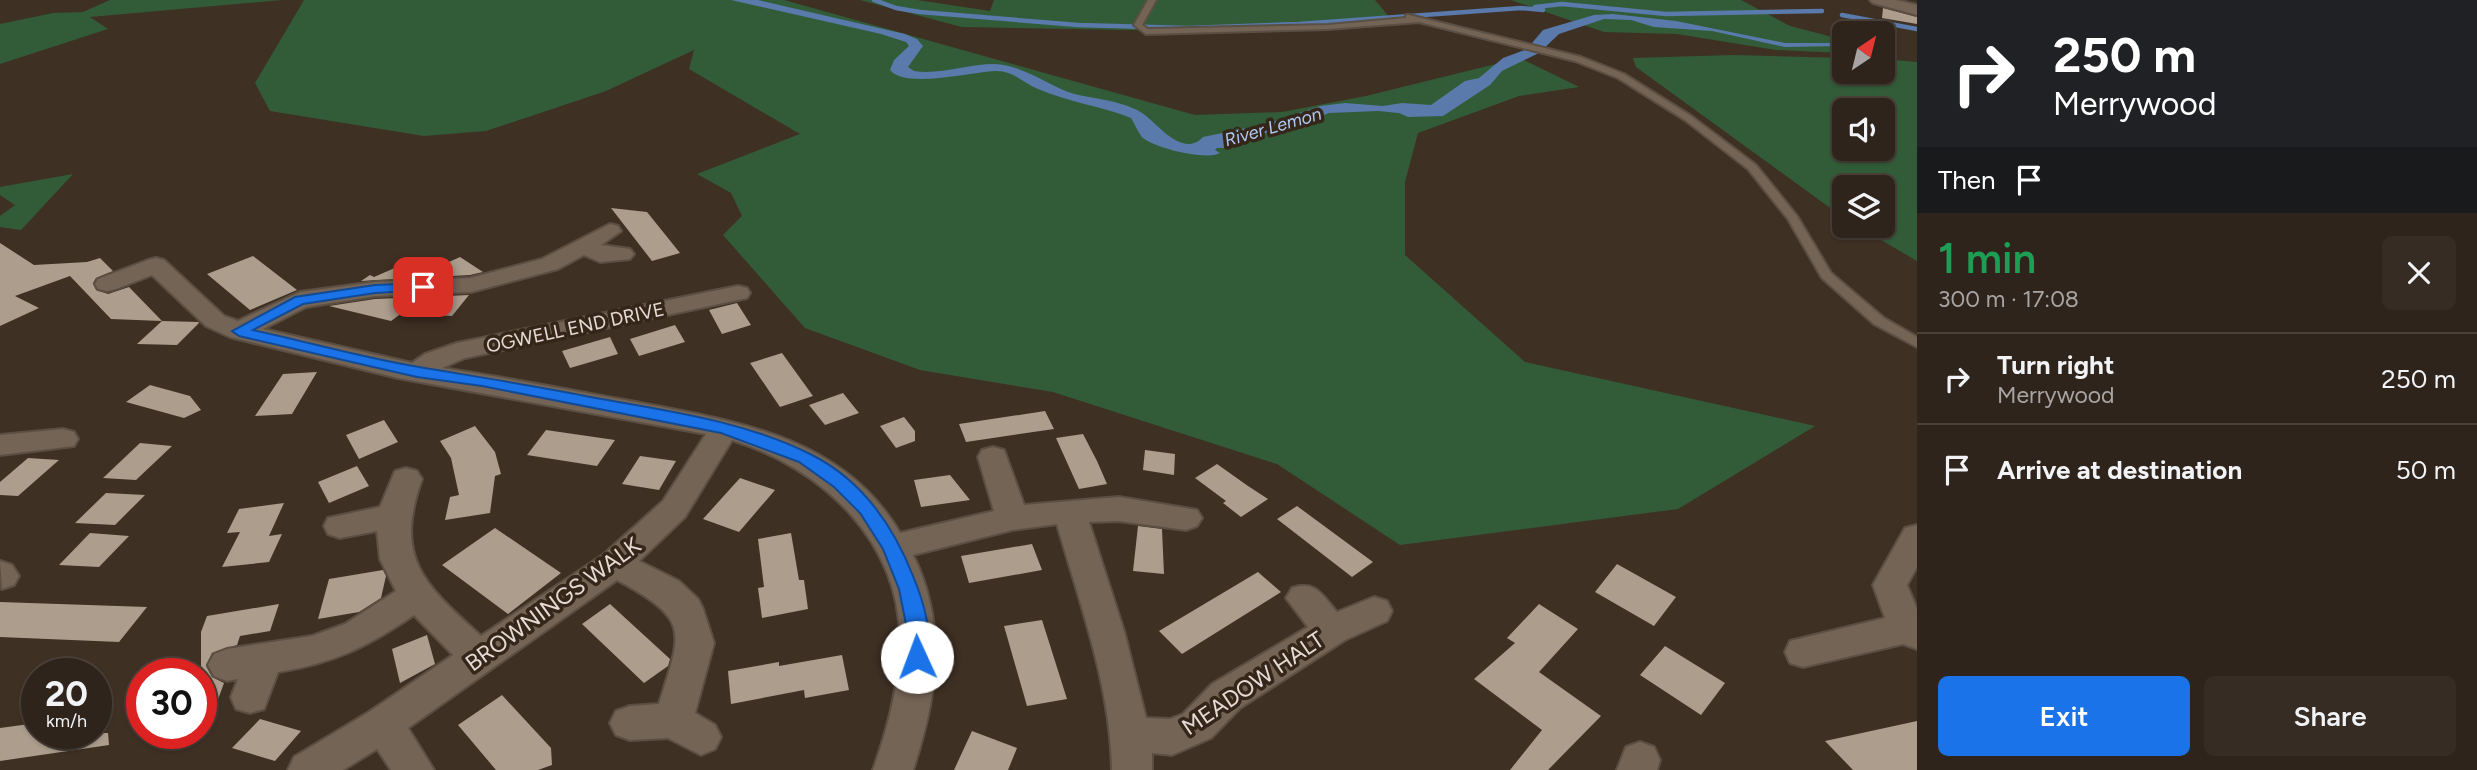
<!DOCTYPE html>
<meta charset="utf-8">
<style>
body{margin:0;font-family:Figtree,sans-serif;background:#372c24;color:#f1f3f6;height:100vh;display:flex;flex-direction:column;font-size:26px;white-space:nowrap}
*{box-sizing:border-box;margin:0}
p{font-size:23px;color:#a7a4a3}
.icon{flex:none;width:38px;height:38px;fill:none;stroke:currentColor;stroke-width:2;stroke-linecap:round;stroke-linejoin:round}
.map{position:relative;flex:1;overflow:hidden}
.side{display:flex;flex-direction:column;background:#2f241b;width:560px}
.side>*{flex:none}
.banner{background:#202124;color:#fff;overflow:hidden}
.needle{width:46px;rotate:35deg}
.fabs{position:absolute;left:1832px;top:21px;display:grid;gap:14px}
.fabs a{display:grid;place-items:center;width:63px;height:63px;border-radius:10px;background:#2f241b;box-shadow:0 2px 5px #0004,0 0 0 2px #4a413a;font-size:35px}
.speed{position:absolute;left:21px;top:658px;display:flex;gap:14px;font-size:35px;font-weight:700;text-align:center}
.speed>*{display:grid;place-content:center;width:91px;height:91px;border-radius:50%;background:#2f241b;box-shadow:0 2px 5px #0004,0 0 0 2px #4a413a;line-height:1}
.speed small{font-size:18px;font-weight:400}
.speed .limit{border:10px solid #d22;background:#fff;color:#111}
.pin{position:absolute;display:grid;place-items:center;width:60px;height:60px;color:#fff;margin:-30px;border-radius:14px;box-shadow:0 4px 10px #0006}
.me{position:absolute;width:77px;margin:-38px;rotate:358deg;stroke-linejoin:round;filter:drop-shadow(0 0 5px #0008)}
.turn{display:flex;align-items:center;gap:24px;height:147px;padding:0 21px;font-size:32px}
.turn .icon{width:91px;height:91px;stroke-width:2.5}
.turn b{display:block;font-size:49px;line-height:60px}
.then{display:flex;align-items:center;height:66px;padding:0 21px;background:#0003;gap:14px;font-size:26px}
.round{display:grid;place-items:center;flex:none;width:74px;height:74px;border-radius:10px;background:#372c24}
.summary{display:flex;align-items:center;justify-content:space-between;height:119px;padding:0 21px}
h1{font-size:42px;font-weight:600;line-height:52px;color:#1e9e55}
.action{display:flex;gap:14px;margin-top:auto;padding:14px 21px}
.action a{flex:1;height:80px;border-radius:10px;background:#1a73e8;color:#fff;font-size:28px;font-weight:600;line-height:80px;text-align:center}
.action a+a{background:#372c24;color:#f1f3f6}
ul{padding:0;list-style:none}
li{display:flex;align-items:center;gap:21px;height:91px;padding:0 21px;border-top:2px solid #4a413a}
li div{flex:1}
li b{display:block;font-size:26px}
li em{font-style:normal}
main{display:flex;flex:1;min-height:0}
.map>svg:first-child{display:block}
.green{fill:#325c38;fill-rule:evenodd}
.water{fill:#597aab}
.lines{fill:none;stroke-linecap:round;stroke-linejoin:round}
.stream{stroke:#597aab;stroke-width:4.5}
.building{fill:#ac9d8c}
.lane-casing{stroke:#5b4f44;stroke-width:4}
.street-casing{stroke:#5b4f44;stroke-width:4}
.lane{fill:#746456;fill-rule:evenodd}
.street{fill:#746456;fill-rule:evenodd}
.route{fill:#1a73e8;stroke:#114b97;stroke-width:2}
.labels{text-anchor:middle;stroke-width:7;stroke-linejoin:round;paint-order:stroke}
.far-water-label{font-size:18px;font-style:italic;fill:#adcaf5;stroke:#35261a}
.street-label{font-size:19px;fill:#e5dbd4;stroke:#35261a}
.near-street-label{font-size:23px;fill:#e5dbd4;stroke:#35261a}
</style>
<main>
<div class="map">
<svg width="1917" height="770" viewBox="0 0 1917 770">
<rect width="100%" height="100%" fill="#3f3024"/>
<!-- green -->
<path class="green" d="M110 0H282L90 17 108 29 0 64V24L53 13 83 12Z
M304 0H784L1195 115 1282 112 1366 96 1520 58 1579 87 1519 96 1418 133 1405 182V255L1525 362 1815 426 1678 509 1400 545 1277 464 1053 392 920 370 805 328 723 235 742 216 731 193 697 174 800 134 689 69 694 50 606 91 486 131 424 136 270 111 255 83Z
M860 0H917L990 11 994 0H1375L1391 19 1186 31 962 27Z
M1511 0H1741L1790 26 1844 40V53L1776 50 1677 34 1604 32Z
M1734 55 1844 58V72H1883V59L1917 62V261L1857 226H1883V187H1844V218L1636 67 1633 58ZM1883 110V149H1844V110Z
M73 174 21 230 0 227V216L15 205 0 195V187Z"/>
<!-- water -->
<path class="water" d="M731 0H758L905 34 917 39 923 46 908 67 914 71C940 75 967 64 994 64 1021 65 1044 82 1068 92 1085 98 1104 98 1121 104 1128 106 1139 110 1145 115 1159 126 1184 158 1203 137L1266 124 1320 106 1345 103 1383 106 1402 103 1431 105 1465 81 1479 78 1503 58 1527 49 1543 30 1594 15 1613 14 1676 21 1785 43H1844V46L1785 47 1712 31 1654 27 1631 20 1604 19 1559 34 1539 53 1502 71 1490 85 1443 116 1408 117 1399 113 1378 111 1329 113 1287 130 1254 135 1223 148H1217L1215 150 1220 153C1207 161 1155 148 1143 138 1138 133 1135 124 1131 118 1101 106 1068 102 1038 89 1023 83 1013 70 995 71 971 72 905 89 890 70L894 60 909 46 906 42 881 34Z"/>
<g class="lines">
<!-- stream -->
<path class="stream" d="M874 0 896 8 920 12 1078 25 1188 28 1299 24 1521 8 1543 10
M1535 7 1562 4 1666 14 1822 11
M1842 15 1917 29"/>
</g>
<!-- building -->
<path class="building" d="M1883 8 1917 17V24L1882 18Z
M611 208 647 212 680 253 652 261Z
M0 243 34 265 87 262 100 258 113 271 96 278 93 283 96 290 108 294 129 287 162 321 111 319 70 276 15 296 39 308 0 326Z
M253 256 297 290 250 310 207 274Z
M460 257 483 272 470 275 361 281 370 275 374 277 411 261 427 272Z
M469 295 452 316 402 313 391 321 329 306 375 299Z
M737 303 751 325 722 334 709 310Z
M162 321 198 322 199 323 177 345 137 344Z
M675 325 685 342 639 356 630 339Z
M610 337 618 354 570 368 562 351Z
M782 353 813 396 780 407 750 363Z
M317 372 292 414 255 416 283 374Z
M150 385 190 396 201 410 184 418 126 402Z
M843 393 859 413 825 425 809 405Z
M1045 411 1054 429 966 442 959 424Z
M904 417 915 431V441L896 448 880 426Z
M384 420 398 442 359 459 346 435Z
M475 426 495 452 501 474 495 476 490 513 445 520 450 497 459 495 451 458 440 441Z
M546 430 615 440 597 466 527 455Z
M1083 434 1097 461 1107 484 1079 489 1056 438Z
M140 443 172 446 136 480 103 478Z
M1145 450 1175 454 1174 475 1143 470Z
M640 456 676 461 659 490 622 484Z
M28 458 59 460 18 496 0 495V482Z
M1217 464 1248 486 1268 499 1241 517 1223 503 1226 501 1195 478Z
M357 466 369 486 329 503 318 482Z
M950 475 970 500 921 507 914 480Z
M740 478 775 490 739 532 703 519Z
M106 493 145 495 115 525 75 523Z
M284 503 269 536 282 534 269 562 222 567 240 532 227 533 239 509Z
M1297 506 1373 562 1352 577 1277 519Z
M1138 526 1162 529 1164 574 1133 571Z
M495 528 561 573 508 614 442 565Z
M90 533 129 536 99 567 59 565Z
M791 533 799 580H804L808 609 762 618 758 588 764 587 758 539Z
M1032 544 1042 570 969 583 961 556Z
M1617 564 1676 597 1654 626 1595 592Z
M383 570 386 576 381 598 359 612 318 619 329 579Z
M1258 572 1281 592 1182 654 1159 631Z
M0 602 147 607 119 642 0 637Z
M279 604 270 631 240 636 237 645 212 653 206 666 212 677 224 683 204 738H201V632L207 616Z
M610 604 670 659 668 666 644 683 582 624Z
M1539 604 1578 629 1539 672 1601 716 1548 770H1510L1542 730 1474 679 1515 643 1507 638Z
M1042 620 1067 699 1027 706 1004 626Z
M427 635 435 664 400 683 392 649Z
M1665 646 1725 683 1701 715 1640 675Z
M842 655 849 690 805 698 804 690 731 704 728 671 779 662V666Z
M502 695 551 748 552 765 538 770H496L458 725Z
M260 719 301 731 275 761 232 748Z
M1917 721V770H1853L1825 741Z
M37 723V733H108L109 745 0 761V728Z
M972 731 1017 748 1008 770H954Z"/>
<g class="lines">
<defs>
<path id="lane" d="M1148 0H1156L1142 25 1148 29 1328 25 1406 18V15H1409L1581 57 1624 74 1691 116 1756 165 1797 216 1831 273 1884 318 1917 337V347L1874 324 1822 278 1788 219 1748 169 1685 120 1618 78 1575 61 1419 22 1328 29 1146 34 1134 25Z"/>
<path id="street" d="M1870 0H1896L1917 5V15L1873 3Z
M610 224 618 226 621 231 601 245 630 249 634 254 630 259 600 262 584 255 558 269 471 292 375 296 306 307 263 329 412 363 425 354 457 343 738 286 747 288 750 293 747 298 465 358 442 368C503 377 564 389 625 400 728 420 841 433 900 533L994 511 978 457 982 450 993 447 1004 450 1024 505 1119 497 1197 510 1202 518 1197 526 1186 530 1119 521 1089 522 1124 631 1146 718 1170 719 1183 714 1212 684 1308 627 1286 598 1292 588C1316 580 1322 595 1337 612L1374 597 1387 601 1392 611 1387 621 1345 640 1240 708 1211 738 1172 755 1152 753V770H1112C1111 687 1080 604 1057 524L1012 530 913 555C948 626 937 697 913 770H873C888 728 900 684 900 639 899 540 822 468 732 440L685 517 639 561 679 581 698 599 703 609 714 643 695 713 715 725 721 737 715 749 701 755 668 738 630 740 616 735 610 723 616 711 630 706 659 704C682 630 691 620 617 580L408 728 434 770H391L377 749 343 770H288L294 757 369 712 453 655 414 615C367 647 334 663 278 672L264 709 250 713 236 709 231 697 238 679 227 681 214 676 208 665 214 654 227 649 312 636 345 624 396 591 380 559 377 531 340 538 328 534 324 526 328 518 380 507 395 471 406 468 417 471 422 479C393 559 425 585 481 636L603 555 663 501 706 434 398 378 230 337 206 326 152 275 116 289 107 291 98 289 95 284 98 279 148 260 156 258 164 260 224 316 238 321 300 292 375 282 470 278 542 259Z
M63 429 74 432 78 439 74 446 0 455V435Z
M1917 525V567L1907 585 1917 609V649L1903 644 1803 667 1790 663 1785 652 1790 641 1885 618 1873 585 1905 528Z
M0 561 12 565 19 576 14 585 2 589Z
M1640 742 1654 747 1660 760 1657 770H1617L1626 747Z"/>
</defs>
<!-- lane casing -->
<use href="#lane" class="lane-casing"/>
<!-- street casing -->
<use href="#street" class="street-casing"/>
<!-- lane -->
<use href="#lane" class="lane"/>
<!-- street -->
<use href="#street" class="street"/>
</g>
<!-- route -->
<path class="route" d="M423 283 430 287 428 290 375 293 303 304 253 330C308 342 363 358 419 367 478 377 537 386 596 398 668 411 744 421 810 454 861 479 893 525 913 576 923 600 936 640 924 664L917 666 909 664 906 657 908 634 899 589 883 549 860 513 834 487 799 462 721 433 482 386 417 377 239 336 232 331 295 297 375 285Z"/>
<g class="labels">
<!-- far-water labels -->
<g class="far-water-label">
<text transform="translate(1273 127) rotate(-16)" y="6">River Lemon</text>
</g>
<!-- street labels -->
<g class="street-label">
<text transform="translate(575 327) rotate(-12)" y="7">OGWELL END DRIVE</text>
</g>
<!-- near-street labels -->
<g class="near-street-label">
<text transform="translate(553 604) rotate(-36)" y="8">BROWNINGS WALK</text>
<text transform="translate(1253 683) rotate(-34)" y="8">MEADOW HALT</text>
</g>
</g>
</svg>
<div class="fabs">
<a><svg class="needle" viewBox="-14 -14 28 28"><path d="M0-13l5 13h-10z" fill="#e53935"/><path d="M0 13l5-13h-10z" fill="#a7a4a3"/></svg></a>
<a><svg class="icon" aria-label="sound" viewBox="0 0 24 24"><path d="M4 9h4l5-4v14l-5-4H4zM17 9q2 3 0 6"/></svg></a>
<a><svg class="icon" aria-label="layers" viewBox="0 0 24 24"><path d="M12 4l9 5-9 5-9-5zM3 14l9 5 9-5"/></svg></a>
</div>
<div class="speed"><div>20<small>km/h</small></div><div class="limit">30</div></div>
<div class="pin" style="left:423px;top:287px;background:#d93025"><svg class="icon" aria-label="arrive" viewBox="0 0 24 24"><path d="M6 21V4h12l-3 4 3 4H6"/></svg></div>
<svg class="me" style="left:917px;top:657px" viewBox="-20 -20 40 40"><circle r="19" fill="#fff"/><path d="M0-13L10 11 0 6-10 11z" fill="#1a73e8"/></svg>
</div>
<section class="side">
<div class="banner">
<div class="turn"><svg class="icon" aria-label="right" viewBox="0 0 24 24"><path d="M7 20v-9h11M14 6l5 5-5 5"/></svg><div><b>250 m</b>Merrywood</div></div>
<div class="then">Then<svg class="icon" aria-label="arrive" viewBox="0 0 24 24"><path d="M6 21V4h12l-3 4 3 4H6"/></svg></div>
</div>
<div class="summary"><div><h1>1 min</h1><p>300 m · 17:08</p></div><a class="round"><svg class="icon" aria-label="close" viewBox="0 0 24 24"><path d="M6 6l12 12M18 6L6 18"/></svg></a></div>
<ul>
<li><svg class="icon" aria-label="right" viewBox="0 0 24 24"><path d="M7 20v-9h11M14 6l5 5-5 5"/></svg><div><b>Turn right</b><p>Merrywood</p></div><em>250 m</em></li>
<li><svg class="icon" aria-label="arrive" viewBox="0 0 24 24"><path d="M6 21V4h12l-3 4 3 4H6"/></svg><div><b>Arrive at destination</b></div><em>50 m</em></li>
</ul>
<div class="action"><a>Exit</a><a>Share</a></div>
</section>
</main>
